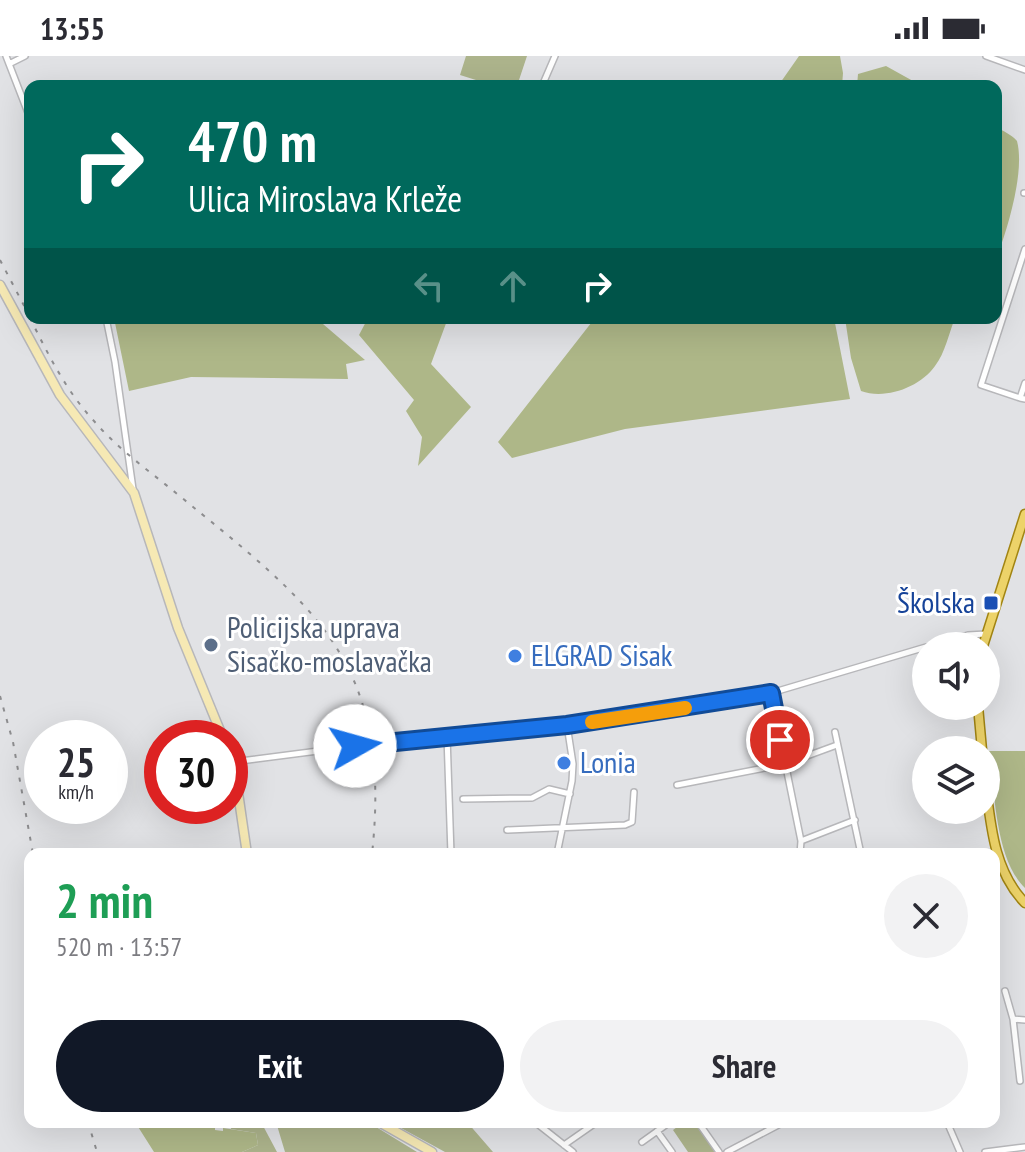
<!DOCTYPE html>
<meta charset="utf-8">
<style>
body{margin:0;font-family:"PT Sans Narrow",sans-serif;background:#f2f2f3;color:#2b2b33;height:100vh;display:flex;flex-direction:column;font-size:30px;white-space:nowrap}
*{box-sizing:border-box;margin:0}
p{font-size:26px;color:#7c7c81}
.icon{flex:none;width:44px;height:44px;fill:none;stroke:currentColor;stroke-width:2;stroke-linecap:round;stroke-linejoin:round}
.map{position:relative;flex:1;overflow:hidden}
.details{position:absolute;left:24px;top:792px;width:976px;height:280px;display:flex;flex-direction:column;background:#fff;border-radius:16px;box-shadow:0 8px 32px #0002}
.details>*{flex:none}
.hud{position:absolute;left:24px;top:24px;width:978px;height:244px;border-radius:16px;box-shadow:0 8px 32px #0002;background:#00695c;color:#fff;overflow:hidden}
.controls{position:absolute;left:912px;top:576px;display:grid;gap:16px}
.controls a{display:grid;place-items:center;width:88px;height:88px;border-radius:50%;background:#fff;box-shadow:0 8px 32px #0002;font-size:40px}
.speed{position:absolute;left:24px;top:664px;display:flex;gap:16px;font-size:40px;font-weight:700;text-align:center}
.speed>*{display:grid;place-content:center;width:104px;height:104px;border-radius:50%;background:#fff;box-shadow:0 8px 32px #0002;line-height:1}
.speed small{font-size:20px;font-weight:400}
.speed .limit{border:12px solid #d22;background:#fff;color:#111}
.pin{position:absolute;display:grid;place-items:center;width:68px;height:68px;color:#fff;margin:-34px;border:4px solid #fff;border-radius:50%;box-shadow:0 2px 8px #0007}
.me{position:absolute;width:88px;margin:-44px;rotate:83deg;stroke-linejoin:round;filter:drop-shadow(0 0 6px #0008)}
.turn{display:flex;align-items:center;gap:28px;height:168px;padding:0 32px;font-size:36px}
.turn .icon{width:104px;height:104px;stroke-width:2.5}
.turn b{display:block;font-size:56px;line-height:68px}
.lanes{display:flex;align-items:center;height:76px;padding:0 32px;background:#0003;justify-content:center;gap:40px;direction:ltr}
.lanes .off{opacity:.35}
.round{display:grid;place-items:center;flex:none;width:84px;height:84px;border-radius:42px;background:#f2f2f3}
.summary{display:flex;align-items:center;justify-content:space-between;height:136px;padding:0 32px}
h1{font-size:48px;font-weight:600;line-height:60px;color:#1e9e55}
.action{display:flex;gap:16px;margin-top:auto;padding:16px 32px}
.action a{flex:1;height:92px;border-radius:48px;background:#111827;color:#fff;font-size:32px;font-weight:600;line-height:92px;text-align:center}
.action a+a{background:#f2f2f3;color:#2b2b33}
.status{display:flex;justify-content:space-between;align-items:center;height:56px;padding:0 40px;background:#fff;direction:ltr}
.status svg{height:22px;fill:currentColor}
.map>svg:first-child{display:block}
.green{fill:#adb48c}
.forest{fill:#aeb788}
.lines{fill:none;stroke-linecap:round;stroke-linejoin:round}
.minor-casing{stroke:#b7b7ba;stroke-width:8}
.secondary-casing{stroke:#b7b7ba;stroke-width:11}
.primary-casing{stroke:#a28513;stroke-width:11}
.minor{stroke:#fff;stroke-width:5}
.secondary{stroke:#f6e9b4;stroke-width:8}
.primary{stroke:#edd369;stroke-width:8}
.rail{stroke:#8d8d8f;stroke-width:2;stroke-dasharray:4 8;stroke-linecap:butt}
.route-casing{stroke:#114b97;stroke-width:20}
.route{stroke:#1a73e8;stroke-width:14}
.slow{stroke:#f59e0b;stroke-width:14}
.transit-dot{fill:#1a4fb4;stroke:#fff;stroke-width:3}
.service-dot{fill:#5c6f8a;stroke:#fff;stroke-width:3}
.shop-dot{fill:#3f7fe0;stroke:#fff;stroke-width:3}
.labels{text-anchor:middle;stroke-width:6;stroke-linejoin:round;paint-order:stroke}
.transit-label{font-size:30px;fill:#164399;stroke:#fff;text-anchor:end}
.service-label{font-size:30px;fill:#4e5e75;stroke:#fff;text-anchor:start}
.shop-label{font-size:30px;fill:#366cbe;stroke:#fff;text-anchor:start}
</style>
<div class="status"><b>13:55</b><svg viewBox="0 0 49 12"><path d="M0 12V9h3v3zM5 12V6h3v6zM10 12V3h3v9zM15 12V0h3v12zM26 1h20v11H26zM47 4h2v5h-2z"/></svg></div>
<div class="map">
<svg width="1025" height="1096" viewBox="0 0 1025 1096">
<rect width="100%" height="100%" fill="#e1e2e5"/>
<!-- green -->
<path class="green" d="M466 0H527L517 30H495L460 19Z
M224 1066H261L277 1096H242L258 1089 256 1077 231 1073 232 1068Z
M276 1066H368L417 1096H285Z
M390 1066H467L493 1096H445Z
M684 1066H694L715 1096H688L673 1074Z"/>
<!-- forest -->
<path class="forest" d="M799 0H840L843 17 842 30H778Z
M886 10 922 30H857L858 18Z
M996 71C1003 75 1012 79 1017 85 1025 115 1008 172 996 203Z
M114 262H322L323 268 365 304 346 308 348 323 191 321 129 335Z
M368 262H448L431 308 471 351 418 410 422 381 406 355 414 344 359 279Z
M595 262H834L850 343 625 373 512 402 498 386Z
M845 262H955C949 277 945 297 935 310 920 331 886 344 861 335L851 302Z
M989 695H1025V832C995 803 995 736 989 695Z
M135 1066H215V1074L223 1075V1072L256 1077 258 1089 242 1096H154Z"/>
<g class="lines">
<defs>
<path id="minor" d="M6 0 30 62
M986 0 1025 14
M9 8 25 0
M542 30 555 0
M1024 137H1025
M106 262 115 306 133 433
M1025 327 1020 342 1025 343
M1020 342 981 329 1025 193
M930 590 968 579 986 578
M771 637 801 785 800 798
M835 676 861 798
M447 680 451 798
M233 706 380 687 548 672 720 647 771 637 926 591
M677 729 785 708 837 689
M463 743 532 742 549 733 570 738
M507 774 625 769 632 766 634 736
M801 785 855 764
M557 798 572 725 573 708 567 669
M1005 935 1013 963
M1020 1025 1013 963 1025 964
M535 1066 573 1096
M698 1066 719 1096
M947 1066 960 1096
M657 1075 672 1096
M642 1086 670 1066
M564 1089 597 1066
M727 1096 784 1066
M985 1096 1025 1091"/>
<path id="secondary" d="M0 229 60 339 134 437 178 572 223 682
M230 698 235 716 247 798
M379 1066 432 1096"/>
<path id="primary" d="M983 590 1025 458
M978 650 982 694
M986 731C991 773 995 816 1025 847"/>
</defs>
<!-- minor casing -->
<use href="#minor" class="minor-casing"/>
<!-- secondary casing -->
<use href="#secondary" class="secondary-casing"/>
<!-- primary casing -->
<use href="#primary" class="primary-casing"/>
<!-- minor -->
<use href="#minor" class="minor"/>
<!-- secondary -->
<use href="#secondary" class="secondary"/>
<!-- primary -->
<use href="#primary" class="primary"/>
<!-- rail -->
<path class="rail" d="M0 204 30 261
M30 262C48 298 66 335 94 365 118 393 148 414 176 437 313 549 393 604 372 798
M0 640 13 686 33 798
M88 1066 97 1096"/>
</g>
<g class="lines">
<defs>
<path id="route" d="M355 690 567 669 771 637 780 684"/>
</defs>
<!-- route casing -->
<use href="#route" class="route-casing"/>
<!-- route -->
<use href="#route" class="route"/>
<!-- slow -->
<path class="slow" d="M592 666 685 652"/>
</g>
<!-- markers -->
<rect class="transit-dot" x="983" y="539" width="16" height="16" rx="4"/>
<circle class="service-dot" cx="211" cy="589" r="8"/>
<g class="shop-dot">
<circle cx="515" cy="600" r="8"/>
<circle cx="564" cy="707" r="8"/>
</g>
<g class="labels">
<!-- transit labels -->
<g class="transit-label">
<text x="975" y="557">Školska</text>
</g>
<!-- service labels -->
<g class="service-label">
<text x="227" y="582">Policijska uprava<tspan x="227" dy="34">Sisačko-moslavačka</tspan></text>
</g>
<!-- shop labels -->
<g class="shop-label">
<text x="531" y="610">ELGRAD Sisak</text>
<text x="580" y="717">Lonia</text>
</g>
</g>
</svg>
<div class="controls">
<a><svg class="icon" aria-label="sound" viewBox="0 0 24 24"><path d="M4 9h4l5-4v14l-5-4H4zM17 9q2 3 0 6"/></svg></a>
<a><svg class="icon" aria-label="layers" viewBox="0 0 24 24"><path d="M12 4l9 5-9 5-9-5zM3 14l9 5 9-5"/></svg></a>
</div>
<div class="speed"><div>25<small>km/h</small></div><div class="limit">30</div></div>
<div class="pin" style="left:780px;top:684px;background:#d93025"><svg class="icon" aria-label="arrive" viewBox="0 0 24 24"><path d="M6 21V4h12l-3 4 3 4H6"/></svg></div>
<svg class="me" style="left:355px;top:690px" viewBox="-20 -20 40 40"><circle r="19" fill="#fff"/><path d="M0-13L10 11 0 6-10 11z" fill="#1a73e8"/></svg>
<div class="hud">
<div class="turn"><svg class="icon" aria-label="right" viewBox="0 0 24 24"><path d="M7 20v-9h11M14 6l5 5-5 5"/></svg><div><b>470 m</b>Ulica Miroslava Krleže</div></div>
<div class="lanes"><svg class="icon off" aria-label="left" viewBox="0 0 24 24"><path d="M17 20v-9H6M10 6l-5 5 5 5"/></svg><svg class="icon off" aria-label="ahead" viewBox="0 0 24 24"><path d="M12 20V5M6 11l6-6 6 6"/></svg><svg class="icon" aria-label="right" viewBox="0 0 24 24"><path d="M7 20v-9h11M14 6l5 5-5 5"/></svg></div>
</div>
<section class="details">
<div class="summary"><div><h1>2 min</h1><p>520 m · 13:57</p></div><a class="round"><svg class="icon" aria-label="close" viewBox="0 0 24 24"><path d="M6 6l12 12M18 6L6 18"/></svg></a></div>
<div class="action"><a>Exit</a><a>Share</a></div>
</section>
</div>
